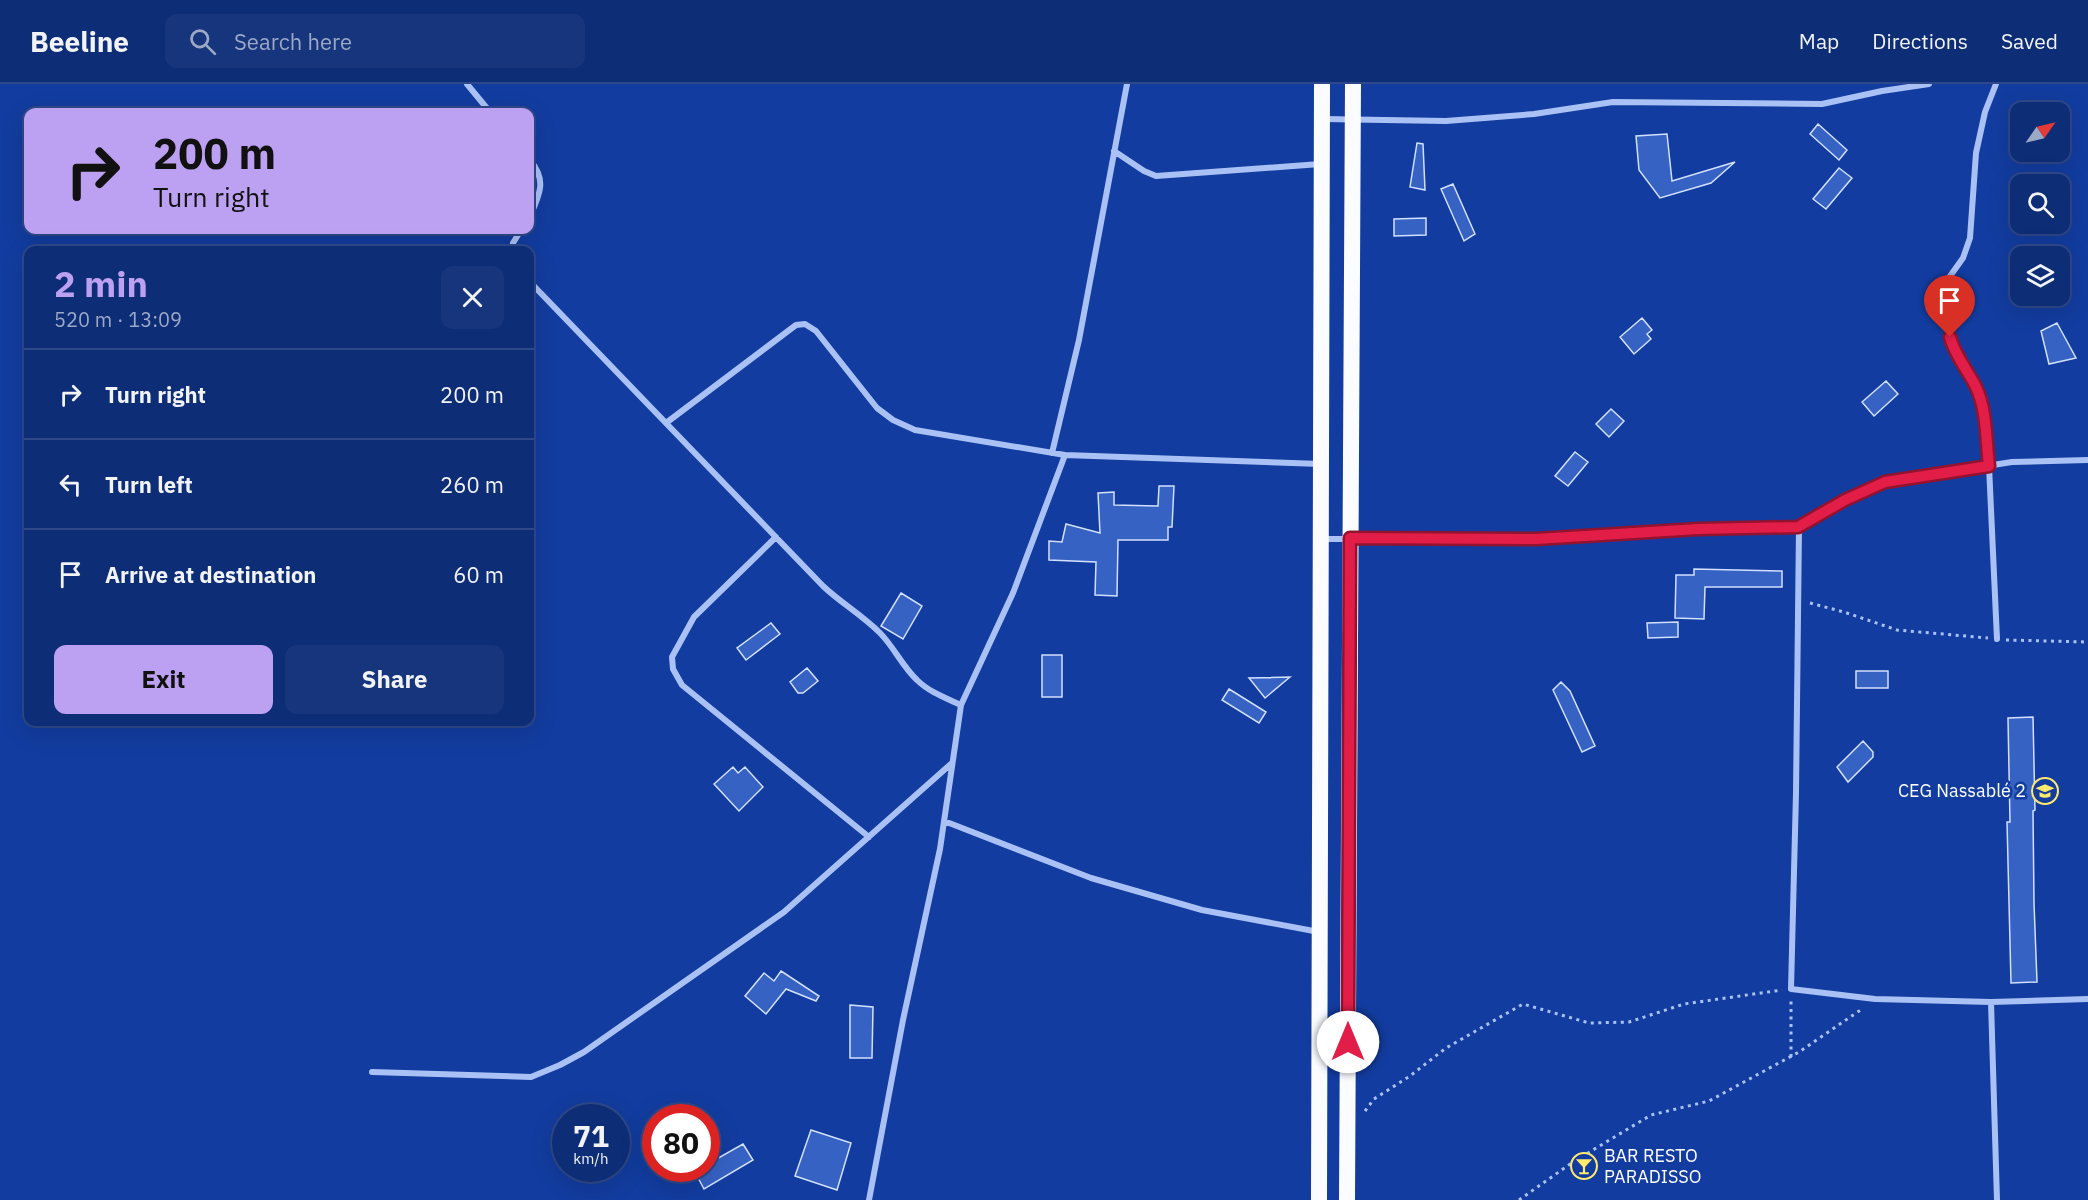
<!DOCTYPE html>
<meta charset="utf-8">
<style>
body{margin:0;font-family:"IBM Plex Sans",sans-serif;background:#17357c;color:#f1f3f6;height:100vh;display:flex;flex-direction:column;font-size:22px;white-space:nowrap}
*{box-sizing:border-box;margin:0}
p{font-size:20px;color:#9ba8c6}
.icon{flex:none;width:33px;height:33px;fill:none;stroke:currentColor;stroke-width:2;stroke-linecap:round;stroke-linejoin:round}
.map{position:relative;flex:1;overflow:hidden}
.panel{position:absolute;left:24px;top:162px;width:510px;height:480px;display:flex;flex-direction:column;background:#0e2d77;border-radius:12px;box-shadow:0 6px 24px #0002,0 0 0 2px #2e4989}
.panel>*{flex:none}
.top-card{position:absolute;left:24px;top:24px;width:510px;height:126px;border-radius:12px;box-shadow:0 6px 24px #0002,0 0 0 2px #2e4989;background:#bca0f2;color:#111;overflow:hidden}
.needle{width:39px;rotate:56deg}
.tools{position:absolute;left:2010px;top:18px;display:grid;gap:12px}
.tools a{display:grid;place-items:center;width:60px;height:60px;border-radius:12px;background:#0e2d77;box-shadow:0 6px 24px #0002,0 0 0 2px #2e4989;font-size:30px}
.speed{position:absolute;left:552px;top:1020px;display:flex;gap:12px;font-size:30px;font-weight:700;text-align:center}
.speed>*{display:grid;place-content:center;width:78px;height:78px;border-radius:50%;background:#0e2d77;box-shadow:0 6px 24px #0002,0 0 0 2px #2e4989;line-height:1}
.speed small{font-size:15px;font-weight:400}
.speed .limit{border:9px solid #d22;background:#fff;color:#111}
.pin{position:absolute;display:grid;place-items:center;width:51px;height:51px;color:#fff;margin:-62px -26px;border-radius:50% 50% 50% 0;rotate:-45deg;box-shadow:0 0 6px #0007}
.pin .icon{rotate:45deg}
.me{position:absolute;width:66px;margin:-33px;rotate:0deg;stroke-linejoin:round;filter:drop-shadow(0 0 4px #0008)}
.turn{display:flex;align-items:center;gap:21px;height:126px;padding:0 30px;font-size:27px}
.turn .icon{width:78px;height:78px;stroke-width:2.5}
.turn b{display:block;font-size:42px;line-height:51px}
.round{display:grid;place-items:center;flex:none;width:63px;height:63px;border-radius:12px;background:#17357c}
.head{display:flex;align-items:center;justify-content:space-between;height:102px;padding:0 30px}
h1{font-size:36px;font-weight:800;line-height:45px;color:#bca0f2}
.action{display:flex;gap:12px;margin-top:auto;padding:12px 30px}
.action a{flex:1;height:69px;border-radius:12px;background:#bca0f2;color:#111;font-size:24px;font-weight:800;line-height:69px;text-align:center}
.action a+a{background:#17357c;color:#f1f3f6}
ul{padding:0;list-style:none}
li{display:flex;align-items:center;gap:18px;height:90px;padding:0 30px;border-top:2px solid #2e4989}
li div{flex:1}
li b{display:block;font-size:22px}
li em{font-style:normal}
header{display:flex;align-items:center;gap:36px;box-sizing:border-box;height:84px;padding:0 30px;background:#0e2d77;border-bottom:2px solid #2e4989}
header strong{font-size:28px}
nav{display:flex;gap:33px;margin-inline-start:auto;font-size:21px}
.search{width:420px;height:54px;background:#17357c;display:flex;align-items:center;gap:15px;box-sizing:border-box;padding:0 21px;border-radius:12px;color:#9ba8c6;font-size:22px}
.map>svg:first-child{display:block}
.building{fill:#3662c4;stroke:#d2e0fe;stroke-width:1.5}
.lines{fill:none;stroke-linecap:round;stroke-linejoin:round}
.path{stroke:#aac1f5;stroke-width:3;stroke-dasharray:3 4.5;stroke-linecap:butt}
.minor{stroke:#aac1f5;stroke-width:6}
.trunk{stroke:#fbfcff;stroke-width:16}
.route-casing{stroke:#92132f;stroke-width:15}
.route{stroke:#e11d48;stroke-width:10}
.labels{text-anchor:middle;stroke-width:5;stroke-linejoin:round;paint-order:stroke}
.poi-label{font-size:18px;fill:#fff;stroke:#123c9f;text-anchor:end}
</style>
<header>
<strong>Beeline</strong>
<div class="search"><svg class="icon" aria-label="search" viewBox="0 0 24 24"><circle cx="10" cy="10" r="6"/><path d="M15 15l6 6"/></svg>Search here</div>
<nav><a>Map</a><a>Directions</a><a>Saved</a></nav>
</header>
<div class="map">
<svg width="2088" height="1116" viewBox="0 0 2088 1116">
<rect width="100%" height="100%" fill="#123c9f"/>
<!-- building -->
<path class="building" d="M1818 40 1847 66 1839 76 1810 50Z
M1667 50 1672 97 1735 78 1711 99 1660 114 1639 86 1636 52Z
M1417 59 1423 60 1425 106 1410 103Z
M1839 84 1852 94 1826 125 1813 115Z
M1453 100 1475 150 1464 157 1441 105Z
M1426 134V151L1394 152V135Z
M1642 234 1652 246 1647 250 1651 255 1634 270 1620 253Z
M2057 239 2076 274 2049 280 2041 247Z
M1886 297 1898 310 1874 332 1862 318Z
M1611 325 1624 337 1609 353 1596 340Z
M1575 368 1588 378 1568 402 1555 392Z
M1159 402H1174L1172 443H1168V456H1118L1117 512 1095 511 1096 478 1049 476V457L1062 458 1066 440 1100 449 1098 409 1114 408V421L1158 422Z
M1694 485 1782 487V503H1705L1704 535 1675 534 1676 491H1694Z
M901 509 922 522 903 555 881 542Z
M1678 538V553L1648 554 1647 539Z
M771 539 780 550 746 576 737 564Z
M1042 571H1062V613H1042Z
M807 584 818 597 803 609H798L790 598Z
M1856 587H1888V604H1856Z
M1290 593 1265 614 1249 594Z
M1561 598 1570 607 1595 662 1582 668 1553 606Z
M1229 605 1266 628 1259 639 1222 616Z
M2033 633 2035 726 2033 727 2034 819 2037 898 2011 899 2007 738H2010L2008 634Z
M1863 657 1873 668V673L1848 698 1837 683Z
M733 683 738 689 745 683 763 703 739 727 714 700Z
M781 887 819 912 816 917 786 905 766 930 745 912 764 889 774 897Z
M850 921 873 923 872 974H850Z
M811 1046 851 1059 837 1106 795 1092Z
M743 1060 753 1076 704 1105 695 1088 701 1084H706V1081Z"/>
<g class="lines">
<!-- path -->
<path class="path" d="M1810 519 1844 528 1897 546 1988 554
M2006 556 2088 558
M1791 973V915
M1365 1027 1374 1015 1410 992 1446 964 1523 920 1589 939 1629 938 1684 920 1782 906
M1519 1116 1573 1078 1651 1031 1709 1017 1799 968 1862 925"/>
<!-- minor -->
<path class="minor" d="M467 0 490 28
M1996 0 1985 28 1976 69 1970 154 1963 174 1948 195 1947 238 1954 268 1976 303 1982 319 1989 382 1997 555
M1323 35 1446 37 1534 30 1613 18 1822 20 1882 7 1929 0
M1114 67 1144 87 1156 92 1320 80
M530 76C547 96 540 110 530 132
M512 166 513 159 521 146
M530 198 823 502C841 519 862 531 880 549 894 563 902 582 917 596 929 608 946 614 961 621
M666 339 796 241 805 240 816 247 877 324 893 336 915 346 1065 371
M1052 369 1079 256 1127 0
M1799 443 1796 709 1791 905 1875 915 1991 918 2088 915
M776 453 694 533 672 573 673 585 682 601 869 753
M1322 455H1536L1698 445 1799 443 1846 416 1885 398 2012 378 2088 376
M944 737 1091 794 1202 826 1319 848
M1991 918 1997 1116
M372 988 531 993 560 981 584 968 784 828 952 679
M869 1116 903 936 940 765 961 621 1013 509 1065 371 1321 380"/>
<!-- trunk -->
<path class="trunk" d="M1319 1116 1322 0
M1347 1116 1353 0"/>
</g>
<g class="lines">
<defs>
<path id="route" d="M1348 958 1350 454 1536 455 1698 445 1798 443 1845 416 1885 398 1989 382C1986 357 1987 326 1976 303 1967 285 1955 272 1950 253"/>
</defs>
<!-- route casing -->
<use href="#route" class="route-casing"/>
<!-- route -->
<use href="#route" class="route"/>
</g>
<!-- icons -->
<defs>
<symbol id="school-ring" viewBox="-11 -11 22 22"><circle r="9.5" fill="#123c9f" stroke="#ffea6d" stroke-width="1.5"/><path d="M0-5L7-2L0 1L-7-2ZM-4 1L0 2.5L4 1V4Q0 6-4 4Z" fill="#ffea6d"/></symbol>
<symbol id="bar-ring" viewBox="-11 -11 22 22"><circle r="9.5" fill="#123c9f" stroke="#ffea6d" stroke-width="1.5"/><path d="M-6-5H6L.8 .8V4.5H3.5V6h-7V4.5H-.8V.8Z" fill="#ffea6d"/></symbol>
</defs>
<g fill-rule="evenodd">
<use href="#school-ring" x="2030" y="692" width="30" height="30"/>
<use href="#bar-ring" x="1569" y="1067" width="30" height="30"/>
</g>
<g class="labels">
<!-- poi labels -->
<g class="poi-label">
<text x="2026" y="713">CEG Nassablé 2</text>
<text x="1604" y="1078" text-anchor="start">BAR RESTO<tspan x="1604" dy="21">PARADISSO</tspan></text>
</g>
</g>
</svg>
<div class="tools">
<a><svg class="needle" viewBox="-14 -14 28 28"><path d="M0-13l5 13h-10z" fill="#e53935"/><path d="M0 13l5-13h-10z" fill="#9ba8c6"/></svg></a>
<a><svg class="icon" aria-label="search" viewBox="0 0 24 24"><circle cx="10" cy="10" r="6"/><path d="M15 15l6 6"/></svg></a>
<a><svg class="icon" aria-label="layers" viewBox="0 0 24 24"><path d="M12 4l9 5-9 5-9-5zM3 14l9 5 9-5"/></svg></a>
</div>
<div class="speed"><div>71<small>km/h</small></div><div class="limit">80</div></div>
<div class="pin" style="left:1950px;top:253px;background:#d93025"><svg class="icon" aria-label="arrive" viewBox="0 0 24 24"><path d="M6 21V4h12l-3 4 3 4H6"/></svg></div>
<svg class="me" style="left:1348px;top:958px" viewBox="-20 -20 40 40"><circle r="19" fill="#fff"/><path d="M0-13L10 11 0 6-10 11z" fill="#e11d48"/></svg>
<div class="top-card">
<div class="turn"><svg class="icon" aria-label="right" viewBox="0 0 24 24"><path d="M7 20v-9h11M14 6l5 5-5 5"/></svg><div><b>200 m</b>Turn right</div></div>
</div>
<section class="panel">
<div class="head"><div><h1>2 min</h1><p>520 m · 13:09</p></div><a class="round"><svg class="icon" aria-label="close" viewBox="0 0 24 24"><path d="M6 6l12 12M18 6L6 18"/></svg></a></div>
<ul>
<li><svg class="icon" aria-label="right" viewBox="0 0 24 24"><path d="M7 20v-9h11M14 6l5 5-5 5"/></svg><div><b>Turn right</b></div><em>200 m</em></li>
<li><svg class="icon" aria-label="left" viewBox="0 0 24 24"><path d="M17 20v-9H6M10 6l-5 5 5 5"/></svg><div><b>Turn left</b></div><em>260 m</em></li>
<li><svg class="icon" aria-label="arrive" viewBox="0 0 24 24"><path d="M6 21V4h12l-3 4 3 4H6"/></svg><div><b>Arrive at destination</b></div><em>60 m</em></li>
</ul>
<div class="action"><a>Exit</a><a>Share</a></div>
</section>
</div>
